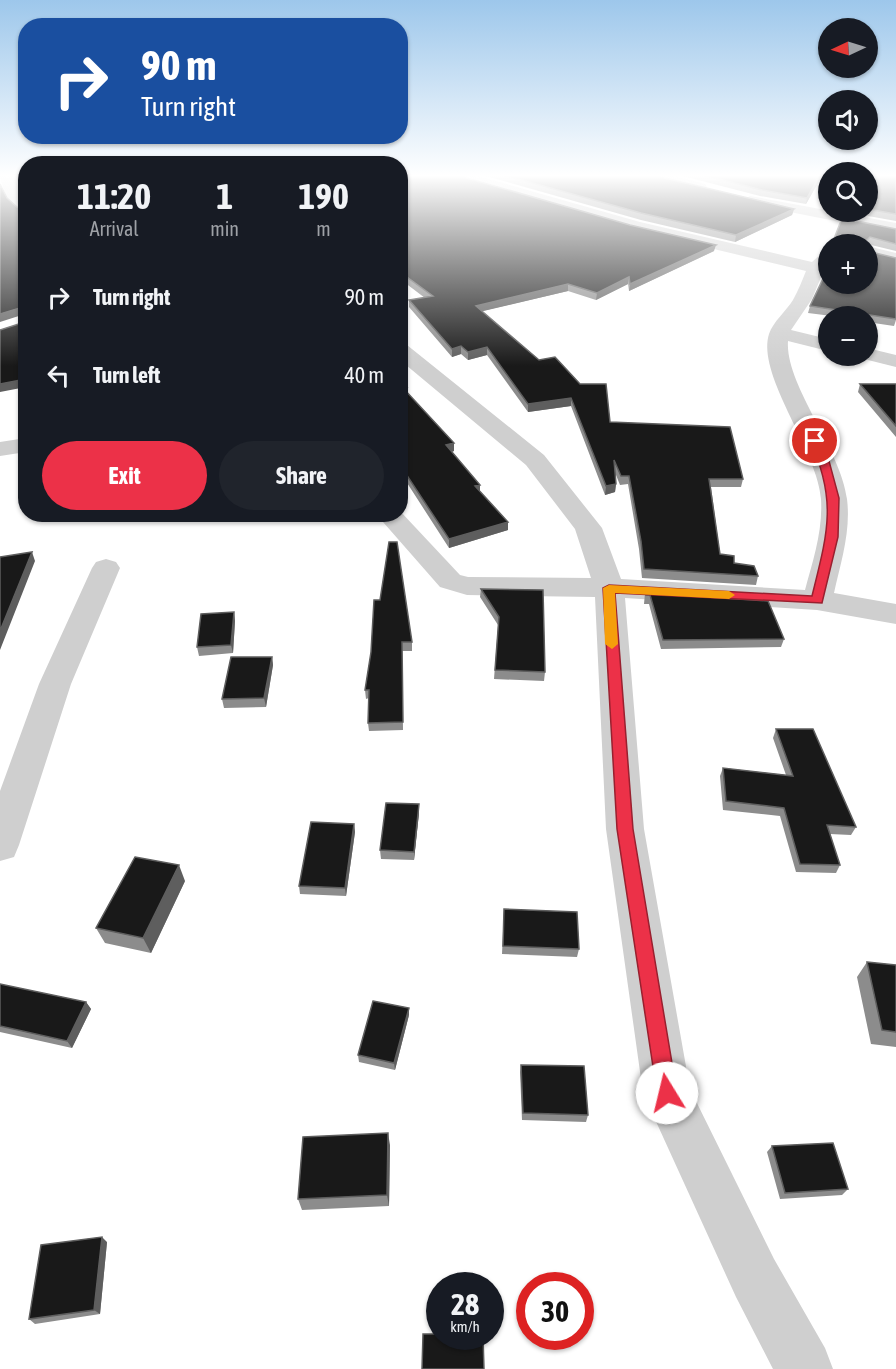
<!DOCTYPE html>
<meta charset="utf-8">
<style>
body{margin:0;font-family:"Asap Condensed",sans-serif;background:#20242c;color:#f1f3f6;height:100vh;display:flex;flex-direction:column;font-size:22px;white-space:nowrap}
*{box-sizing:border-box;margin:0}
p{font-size:20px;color:#9ea1a6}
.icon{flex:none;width:33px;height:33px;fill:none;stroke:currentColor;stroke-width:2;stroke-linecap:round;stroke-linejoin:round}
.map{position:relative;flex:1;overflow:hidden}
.drawer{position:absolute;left:18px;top:156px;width:390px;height:366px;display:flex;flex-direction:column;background:#171b24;border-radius:24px;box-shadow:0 2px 4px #0004}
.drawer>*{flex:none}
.hud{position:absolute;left:18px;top:18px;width:390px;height:126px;border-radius:24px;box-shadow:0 2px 4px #0004;background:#1a4fa0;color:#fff;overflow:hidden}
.needle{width:39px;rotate:266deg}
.controls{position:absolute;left:818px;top:18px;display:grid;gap:12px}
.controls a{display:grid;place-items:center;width:60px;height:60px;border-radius:50%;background:#171b24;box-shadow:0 2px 4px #0004;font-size:30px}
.speed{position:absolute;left:426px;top:1272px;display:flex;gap:12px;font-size:30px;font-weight:700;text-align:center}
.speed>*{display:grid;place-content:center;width:78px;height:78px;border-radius:50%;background:#171b24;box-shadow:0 2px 4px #0004;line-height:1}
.speed small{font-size:15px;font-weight:400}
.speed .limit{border:9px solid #d22;background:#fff;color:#111}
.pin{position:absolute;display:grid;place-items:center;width:51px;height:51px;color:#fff;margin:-26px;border:3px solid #fff;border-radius:50%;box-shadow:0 2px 6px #0007}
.me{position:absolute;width:66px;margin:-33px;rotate:351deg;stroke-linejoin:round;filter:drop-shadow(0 0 4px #0008)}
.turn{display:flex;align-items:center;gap:21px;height:126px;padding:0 24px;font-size:27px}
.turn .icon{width:78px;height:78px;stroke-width:2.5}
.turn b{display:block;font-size:42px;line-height:51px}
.eta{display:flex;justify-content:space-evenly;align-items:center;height:102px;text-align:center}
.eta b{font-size:36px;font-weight:700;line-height:42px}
.button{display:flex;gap:12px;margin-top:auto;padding:12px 24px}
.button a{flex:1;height:69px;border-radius:36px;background:#ec3148;color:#fff;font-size:24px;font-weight:700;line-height:69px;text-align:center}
.button a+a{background:#20242c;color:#f1f3f6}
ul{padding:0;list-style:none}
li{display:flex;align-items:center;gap:18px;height:78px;padding:0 24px}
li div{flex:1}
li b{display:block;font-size:22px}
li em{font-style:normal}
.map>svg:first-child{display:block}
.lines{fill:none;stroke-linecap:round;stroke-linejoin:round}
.minor{fill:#cfcfcf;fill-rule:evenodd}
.wall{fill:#8c8c8c}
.shaded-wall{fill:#5e5e5e}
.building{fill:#191919;stroke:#5e5e5e;stroke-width:1.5}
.route{fill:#ec3148;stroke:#99202f;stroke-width:1.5}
.slow{fill:#f59e0b}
</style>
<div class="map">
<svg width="896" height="1369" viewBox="0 0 896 1369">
<rect width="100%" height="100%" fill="#fff"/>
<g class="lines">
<!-- minor -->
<path class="minor" d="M0 174H13L22 198 26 201V213C9 209 2 189 0 174Z
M449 174H471L640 222 812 262 822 253 828 252V266L824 270 812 299 791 330 828 339V351L788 341C785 385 841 449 847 499 851 531 841 562 834 593L896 604V624L817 610 625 598 644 829 690 1089 774 1259 825 1348 833 1369H773L736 1297 643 1093 606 829 595 597 467 595 440 587 376 514H400V511L460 575 468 577 591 578 575 529 526 465 400 360V343L407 345 544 455 602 528 621 579 805 590C813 560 823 531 821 499 818 451 756 375 769 334 773 322 786 311 793 300 798 291 802 281 806 271L630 229 451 177Z
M643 174H666L705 184 707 187 700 191 645 177Z
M750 196 896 223V233L745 203 743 200Z
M867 246 896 253V263L867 256Z
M867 348 896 355V367L860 358 858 356H867Z
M26 438V452L0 456V442Z
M106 559 116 562 120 568 71 684 19 845 14 857 0 861V791L39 684 92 568 96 562Z"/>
</g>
<!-- wall -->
<path class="wall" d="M400 174 714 251 629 291 628 284 596 300 568 291 482 311 610 422 743 479 741 487H711L720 554 758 576 756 585 642 578 639 549 628 484 620 485 616 475V484L615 492 605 495 571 406 528 412 487 355 468 360 461 354 452 357 409 307V300L425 298 400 279Z
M479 174H648L794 209 792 215 735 242 641 220Z
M675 174H823L806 204 760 196Z
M867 174H896V221L846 212H867Z
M896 229V251L867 244V251L896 258V320L894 326 867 322V316H832L808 313 810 306 867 284 832 244Z
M400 380 407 387V392L454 451 452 452 480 492 508 522V530L449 548 400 472Z
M860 384H896V437L858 392Z
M481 589 545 672 544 681 494 679 498 625 480 597Z
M645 593 784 639 781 647 661 649 649 604H644Z
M374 600 412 642V651H402L403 730 369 731 368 723 369 698 366 699 365 690 371 652Z
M234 612 235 621 233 653 199 656 197 647Z
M272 657 273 665 266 707 224 708 222 699Z
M776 729 856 827 851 835 830 834 840 865 836 873 796 872 780 816 723 810 720 776 723 768 786 775 773 738Z
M419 813 414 860 381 859 380 850Z
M354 824 355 832 346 896 300 894 299 886Z
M185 881 151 953 105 943 96 928Z
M504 909 579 949 577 957 502 954Z
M867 962 896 965V1047L871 1044 857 977Z
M0 984 86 1002 91 1009 72 1048 0 1032Z
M409 1015 395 1070 359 1062 358 1055Z
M521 1065 588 1115 586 1122 522 1120 520 1072Z
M390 1145 389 1206 302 1210 298 1199Z
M772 1146 848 1189 842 1195 780 1199 767 1152Z
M107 1242 100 1314 35 1324 29 1319Z"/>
<!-- shaded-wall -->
<path class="shaded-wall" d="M821 174H823L806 204 807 198Z
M794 209 792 215 735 242 736 235Z
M716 245 714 251 629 291 630 284Z
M629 277 628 284 596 300 597 293Z
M568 284V291L475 313 476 306Z
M23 307 25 314 0 322V314Z
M461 346V354L452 357V349Z
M487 347V355L468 360V352Z
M26 379V387L0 392V384Z
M571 398V406L528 412V404Z
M454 443V451L446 453V445Z
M616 484 615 492 605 495 606 486Z
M480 485V493L475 486Z
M508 522V530L449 548V539Z
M32 552 35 561 0 650V631Z
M234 612 235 621 233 653 231 645Z
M272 657 273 665 266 707 264 698Z
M419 804V813L414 860V852Z
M354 824 355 832 346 896 345 888Z
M179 865 185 881 151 953 143 938Z
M86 1002 91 1009 72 1048 67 1041Z
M409 1008V1015L395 1070 394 1063Z
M388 1133 390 1145 389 1206 387 1195Z
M102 1237 107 1242 100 1314 94 1310Z"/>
<!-- building -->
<path class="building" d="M16 174H26V194L22 191Z
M400 174H453L630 225 716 245 630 284 629 277 597 293 568 284 476 306 539 360 555 357 580 384H606L610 422 730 427 743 479H709L720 554 734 556V563L754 566 758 576 644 569 641 541 629 476H621L614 460 616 484 606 486 571 398 528 404 487 347 468 352 461 346 452 349 409 300 433 296 400 272Z
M500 174H648L794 209 736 235 641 213Z
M699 174H821L807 198 762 190Z
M867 174H896V214L867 209Z
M0 184 7 198 17 207 25 209 26 207V309L23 307 0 314Z
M842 218 896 229V244L870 237 867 240V251L896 258V319L810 306 828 268V284H867V244H832Z
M26 319V379L0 384V330L25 322Z
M400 380 407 387 403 388 454 443 446 445 480 485 475 486 508 522 449 539 400 465Z
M860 384H896V426Z
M389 542H397L412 642H402L403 722 368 723 369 690H365L371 652 374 600H380Z
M32 552 0 631V557Z
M481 589 543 590 545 672 495 670 499 617Z
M645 593 768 601 784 639 663 640 650 595H646Z
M234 612 231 645 197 647 201 614Z
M231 657H272L264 698 222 699Z
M776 729H813L856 827 827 825 840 865 800 864 784 808 726 801 723 768 793 776Z
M386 803 419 804 414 852 380 850Z
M311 822 354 824 345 888 299 886Z
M135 857 179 865 143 938 96 928Z
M504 909 577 912 579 949 503 946Z
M867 962 896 965V1032L882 1030Z
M0 984 86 1002 67 1041 0 1026Z
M373 1001 409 1008 394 1063 358 1055Z
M521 1065 584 1066 588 1115 523 1113Z
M388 1133 387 1195 298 1199 303 1137Z
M833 1143 848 1189 785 1193 772 1146Z
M102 1237 94 1310 29 1319 41 1245Z
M423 1334H440V1336H483L484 1369H422Z"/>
<!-- sky -->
<linearGradient id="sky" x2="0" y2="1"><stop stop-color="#9dc7eb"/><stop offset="0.48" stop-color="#fff"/><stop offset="1" stop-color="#fff" stop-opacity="0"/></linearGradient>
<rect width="896" height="366" fill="url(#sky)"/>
<!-- route -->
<path class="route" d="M815 438 820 441 829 461 839 498 838 537 822 603 615 593 633 829 677 1093 674 1100 667 1103 660 1100 657 1093 617 829 603 588 609 585 812 596C827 535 838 501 810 441Z"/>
<!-- slow -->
<path class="slow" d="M609 585 729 591 735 595 729 599 615 593 618 644 612 649 605 644 603 588Z"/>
</svg>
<div class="controls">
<a><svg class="needle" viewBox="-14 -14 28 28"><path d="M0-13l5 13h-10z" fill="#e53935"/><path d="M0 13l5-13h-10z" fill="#9ea1a6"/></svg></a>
<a><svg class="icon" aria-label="sound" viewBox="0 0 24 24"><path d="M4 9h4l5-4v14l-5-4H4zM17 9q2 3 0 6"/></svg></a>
<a><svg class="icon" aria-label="search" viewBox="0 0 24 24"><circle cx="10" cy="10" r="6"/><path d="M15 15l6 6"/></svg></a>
<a>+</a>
<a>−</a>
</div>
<div class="speed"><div>28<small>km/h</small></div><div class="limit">30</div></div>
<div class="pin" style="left:815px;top:441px;background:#d93025"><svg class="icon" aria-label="arrive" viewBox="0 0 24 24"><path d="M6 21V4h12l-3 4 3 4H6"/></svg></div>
<svg class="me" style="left:667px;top:1093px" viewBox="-20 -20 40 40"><circle r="19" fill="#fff"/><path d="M0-13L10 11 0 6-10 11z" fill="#ec3148"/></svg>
<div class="hud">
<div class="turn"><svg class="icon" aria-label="right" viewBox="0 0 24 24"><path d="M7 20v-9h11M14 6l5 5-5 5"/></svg><div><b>90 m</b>Turn right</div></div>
</div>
<section class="drawer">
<div class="eta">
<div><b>11:20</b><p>Arrival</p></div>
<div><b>1</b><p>min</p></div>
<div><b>190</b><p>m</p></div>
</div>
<ul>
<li><svg class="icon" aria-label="right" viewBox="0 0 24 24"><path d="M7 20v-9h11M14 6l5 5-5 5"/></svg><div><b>Turn right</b></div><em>90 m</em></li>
<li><svg class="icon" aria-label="left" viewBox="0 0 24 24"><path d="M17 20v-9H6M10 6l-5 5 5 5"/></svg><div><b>Turn left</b></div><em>40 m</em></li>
</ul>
<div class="button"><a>Exit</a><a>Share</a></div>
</section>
</div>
